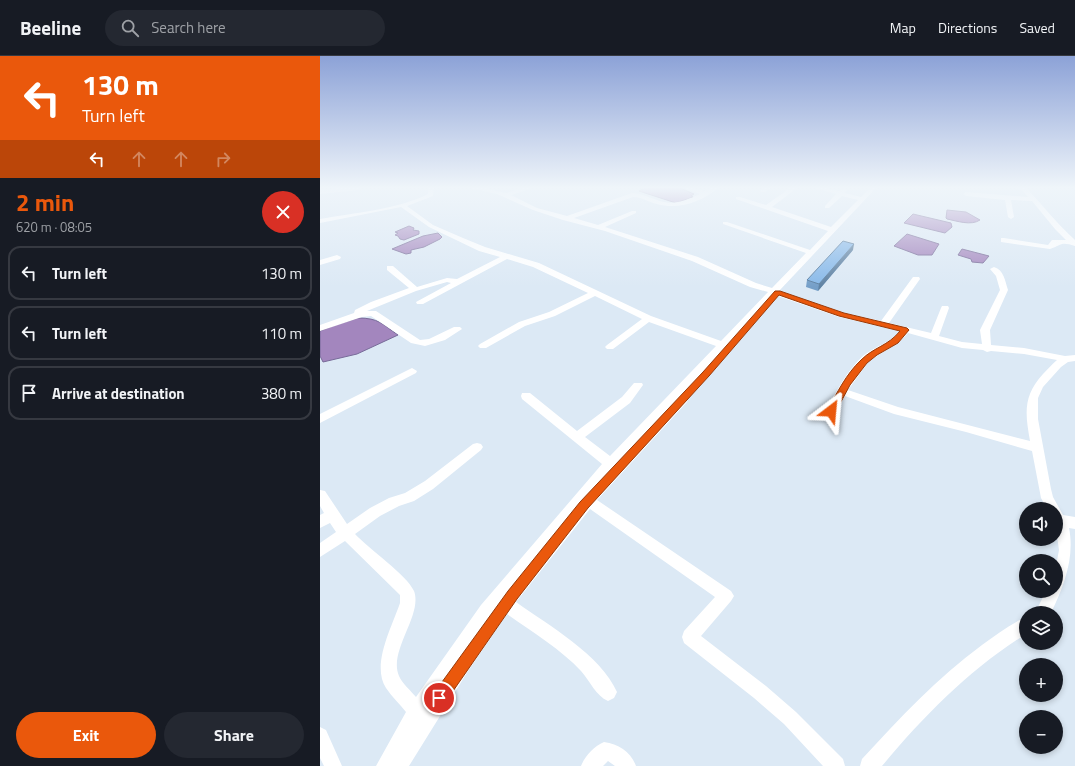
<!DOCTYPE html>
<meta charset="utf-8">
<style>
body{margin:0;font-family:"Titillium Web",sans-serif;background:#242831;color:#f1f3f6;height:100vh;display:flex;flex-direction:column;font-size:15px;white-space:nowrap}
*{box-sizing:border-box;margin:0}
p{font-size:13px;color:#9ea1a6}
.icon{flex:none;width:22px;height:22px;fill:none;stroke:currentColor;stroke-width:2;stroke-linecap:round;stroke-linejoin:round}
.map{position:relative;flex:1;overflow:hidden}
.side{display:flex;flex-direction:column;background:#171b24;width:320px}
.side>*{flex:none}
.top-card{background:#ea580c;color:#fff;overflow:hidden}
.controls{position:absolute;left:699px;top:446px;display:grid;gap:8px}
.controls a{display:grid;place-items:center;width:44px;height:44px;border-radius:50%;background:#171b24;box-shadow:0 2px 6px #0003;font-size:20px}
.pin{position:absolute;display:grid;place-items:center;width:34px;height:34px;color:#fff;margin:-17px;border:2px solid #fff;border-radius:50%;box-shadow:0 1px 4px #0007}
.me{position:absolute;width:44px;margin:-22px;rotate:29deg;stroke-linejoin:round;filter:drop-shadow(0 0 3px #0008)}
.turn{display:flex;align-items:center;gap:14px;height:84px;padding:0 16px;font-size:18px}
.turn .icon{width:52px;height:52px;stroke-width:2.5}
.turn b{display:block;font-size:28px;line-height:34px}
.lanes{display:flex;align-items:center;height:38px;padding:0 16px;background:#0003;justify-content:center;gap:20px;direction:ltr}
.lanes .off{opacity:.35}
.round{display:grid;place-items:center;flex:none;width:42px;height:42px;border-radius:21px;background:#242831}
.summary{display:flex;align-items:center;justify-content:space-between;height:68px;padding:0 16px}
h1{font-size:24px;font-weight:700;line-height:30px;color:#ea580c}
.action{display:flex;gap:8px;margin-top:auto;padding:8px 16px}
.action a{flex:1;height:46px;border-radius:24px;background:#ea580c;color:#fff;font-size:16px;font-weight:700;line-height:46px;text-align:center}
.action a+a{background:#242831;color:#f1f3f6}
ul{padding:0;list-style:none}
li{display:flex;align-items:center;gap:12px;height:54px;margin:0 8px 6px;padding:0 8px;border:2px solid #363941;border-radius:12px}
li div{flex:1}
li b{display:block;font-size:15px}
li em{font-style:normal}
header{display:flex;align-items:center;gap:24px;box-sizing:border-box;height:56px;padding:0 20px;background:#171b24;border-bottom:1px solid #363941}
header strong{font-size:19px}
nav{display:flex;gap:22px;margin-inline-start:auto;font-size:14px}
.search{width:280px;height:36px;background:#242831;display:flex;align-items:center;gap:10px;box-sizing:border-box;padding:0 14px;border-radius:22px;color:#9ea1a6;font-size:15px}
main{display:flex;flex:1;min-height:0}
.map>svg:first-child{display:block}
.water{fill:#a386be;stroke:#786b99}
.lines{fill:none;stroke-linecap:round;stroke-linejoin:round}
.minor{fill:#fff;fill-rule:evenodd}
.wall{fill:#759fc8}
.shaded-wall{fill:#5f82a3}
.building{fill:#88b9e9;stroke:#5f82a3}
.route{fill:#ea580c;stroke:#983908}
</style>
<header>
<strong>Beeline</strong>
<div class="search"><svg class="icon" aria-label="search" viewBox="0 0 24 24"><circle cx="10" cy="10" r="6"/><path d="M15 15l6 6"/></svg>Search here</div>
<nav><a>Map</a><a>Directions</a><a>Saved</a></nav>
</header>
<main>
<section class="side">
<div class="top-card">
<div class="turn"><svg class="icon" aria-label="left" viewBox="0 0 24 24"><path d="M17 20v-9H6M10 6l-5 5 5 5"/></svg><div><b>130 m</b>Turn left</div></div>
<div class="lanes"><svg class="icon" aria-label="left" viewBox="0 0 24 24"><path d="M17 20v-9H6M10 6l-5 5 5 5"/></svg><svg class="icon off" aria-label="ahead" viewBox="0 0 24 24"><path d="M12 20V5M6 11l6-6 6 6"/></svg><svg class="icon off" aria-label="ahead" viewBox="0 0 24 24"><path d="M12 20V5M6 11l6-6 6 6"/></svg><svg class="icon off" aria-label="right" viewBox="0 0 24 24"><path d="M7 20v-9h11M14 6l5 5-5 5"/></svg></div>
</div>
<div class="summary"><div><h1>2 min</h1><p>620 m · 08:05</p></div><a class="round" style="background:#d93025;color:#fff"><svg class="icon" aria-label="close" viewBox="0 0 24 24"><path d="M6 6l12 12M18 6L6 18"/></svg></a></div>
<ul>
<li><svg class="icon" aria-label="left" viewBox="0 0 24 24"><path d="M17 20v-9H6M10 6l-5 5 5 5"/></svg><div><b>Turn left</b></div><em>130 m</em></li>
<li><svg class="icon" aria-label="left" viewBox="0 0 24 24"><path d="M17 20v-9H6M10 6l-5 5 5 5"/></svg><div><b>Turn left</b></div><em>110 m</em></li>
<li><svg class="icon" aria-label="arrive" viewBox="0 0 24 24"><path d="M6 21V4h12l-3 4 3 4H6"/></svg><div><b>Arrive at destination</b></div><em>380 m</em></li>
</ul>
<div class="action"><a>Exit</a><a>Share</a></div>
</section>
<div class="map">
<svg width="755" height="710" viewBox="0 0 755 710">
<rect width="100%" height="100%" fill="#dce9f5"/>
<!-- water -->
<path class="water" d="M325 132H360L374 138 371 140 373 141 356 147 319 135Z
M627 154 646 156 660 164C651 170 637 165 627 163L626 162Z
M593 158 631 167 632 171 625 177 584 167Z
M89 170 94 172 93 174 99 175V178L84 184 80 183 78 180 75 179 78 177 75 176Z
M118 177 122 181 120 183 104 191 91 194V197L86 198 72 193 103 180Z
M587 178 619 188 612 199H598L574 190Z
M642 193 669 200 663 207 652 206 651 203 638 199Z
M38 262C59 262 62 268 78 279L37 298 3 306 0 300V275L15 269Z"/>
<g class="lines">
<!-- minor -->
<path class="minor" d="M21 132H42L39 134 0 138V134Z
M108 132H114L113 140 87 150 113 169 143 182 165 191 219 207 331 260 401 285 448 236 430 231 372 205 285 175 243 164 213 154 177 138 150 132H165L186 137 202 132H212L191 139 217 152 247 160 312 137C321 137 328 141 337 144 352 150 365 145 380 138L364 132H374L384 135 390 132H398C382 146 358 154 337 148 328 146 322 141 313 141L254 162 278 169 312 155H316V157L285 171 378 201 436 227 452 232 486 197 403 168V166H407L490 194 508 175 416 143V141H420L446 149 470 132H477L452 151 511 171 538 144 522 140 509 152H505V150L516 138 495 132H506L519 135 524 132 527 134 525 137 541 141 550 132H556L459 235 525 257 561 265 593 221H599L600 223 569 267 611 277 621 252 622 250H628L629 252 619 280 642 286 662 288 660 274 680 234 676 220 670 213 674 211C684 214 685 225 688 234L670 274 671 289 704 292 745 300 755 299V305L748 306 741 311 723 331 718 342V363L731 433 733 441 743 459 755 461V473L749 472C755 501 744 530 731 557H715L726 535H736V510L739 494 736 473V453H727L721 442 712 395 646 376 574 358 525 340 515 358H507L506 355C516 336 527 314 544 299 556 290 570 287 580 275L519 261 455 239 362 340H367L368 343 367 346 277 444 411 535 414 540 411 545 381 580 446 630 476 656 523 703 525 710H503L464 668 434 642 364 587 362 581 364 575 395 541 270 453 196 546C228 569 281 599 297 636L294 642 288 645C276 640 270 625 261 615 242 594 211 575 187 558L148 615 89 710H56L86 656C80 648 72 641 66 632 51 609 72 571 80 547V539L25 485 0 501V487L16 476 10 467 0 472V459L4 457 0 450V434L5 435 27 468 50 452 69 442 85 437 105 425 153 388 157 387 161 388 163 391 161 394 113 433 94 445 79 450 60 460 35 478C49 493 87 519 94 535 103 559 68 595 79 620 82 627 91 635 96 641L161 549 282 408 202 343 201 340 202 337H210L257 375 302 341 314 327H322L323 329 310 347 265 381 290 400 396 290 329 266 293 293H287L285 291 287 289 322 263 275 240 235 260 205 270 166 292H160L158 290 160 288 199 266 229 256 268 237 213 211 187 203 103 248H97L96 246 131 227 127 226 96 235 47 255H56L100 284 109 283 134 271H140L142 273 125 284 105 290 91 287 51 260 42 261 0 275V269L34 257 35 254 51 246 89 232 67 214V210H73L97 231 127 222 137 223 180 201 159 195 109 171 81 151 0 167V163C33 157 79 153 108 138ZM588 277 642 292 663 294 667 296 671 295 704 298 737 304C732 308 728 313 723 318 703 340 705 357 710 385L578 351 528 334 549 305 579 286Z
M444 132H451L445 136H441L440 135Z
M700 132H706C723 149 737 168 755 184V190C741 185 741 189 730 193L681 186V182H684L728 189 732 184H746L735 173 712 145 691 144 694 161 691 163 688 161 685 144 646 140 643 138 646 136 708 141Z
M17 199 21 201 20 203 0 209V204Z
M92 312 97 315 96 317 0 367V358Z
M706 561V578C650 613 604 660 562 710H540L542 703C580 662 617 622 662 589 676 579 690 568 706 561Z
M0 671 6 674 22 710H4L0 702Z
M284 686C299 688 311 696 316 710H295L288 705 283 710H261C265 700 274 690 284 686Z"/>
</g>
<!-- wall -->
<path class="wall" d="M533 194 498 235 486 231 487 224Z"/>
<!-- shaded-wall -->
<path class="shaded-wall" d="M534 188 533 194 498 235 499 228Z"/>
<!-- building -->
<path class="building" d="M523 185 534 188 499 228 487 224Z"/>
<!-- sky -->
<linearGradient id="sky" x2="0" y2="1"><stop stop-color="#8ca2d7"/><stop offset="0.57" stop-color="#eff5fa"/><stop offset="1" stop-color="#eff5fa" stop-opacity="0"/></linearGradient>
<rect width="755" height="231" fill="url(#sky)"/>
<!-- route -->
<path class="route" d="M455 235H460L524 257 587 272 589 274 578 287 557 299 547 307 530 329 515 357 511 358 507 355C517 337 526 318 541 304 554 291 568 290 580 275L519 260 459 239 389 320 268 452 197 543 124 648 119 650 114 648 112 642 114 637 188 535 260 446 383 316Z"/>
</svg>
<div class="controls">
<a><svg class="icon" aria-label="sound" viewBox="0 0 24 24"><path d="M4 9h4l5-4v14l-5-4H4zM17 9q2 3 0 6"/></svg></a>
<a><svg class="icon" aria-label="search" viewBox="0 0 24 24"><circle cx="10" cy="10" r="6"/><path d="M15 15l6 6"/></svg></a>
<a><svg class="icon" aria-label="layers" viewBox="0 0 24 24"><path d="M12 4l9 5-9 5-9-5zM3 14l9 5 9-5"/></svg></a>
<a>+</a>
<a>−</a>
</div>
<div class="pin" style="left:119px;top:642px;background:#d93025"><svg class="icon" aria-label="arrive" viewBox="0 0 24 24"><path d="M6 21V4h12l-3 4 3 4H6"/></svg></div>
<svg class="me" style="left:511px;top:355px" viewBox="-20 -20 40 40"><path d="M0-17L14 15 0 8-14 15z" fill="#ea580c" stroke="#fff" stroke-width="4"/></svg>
</div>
</main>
